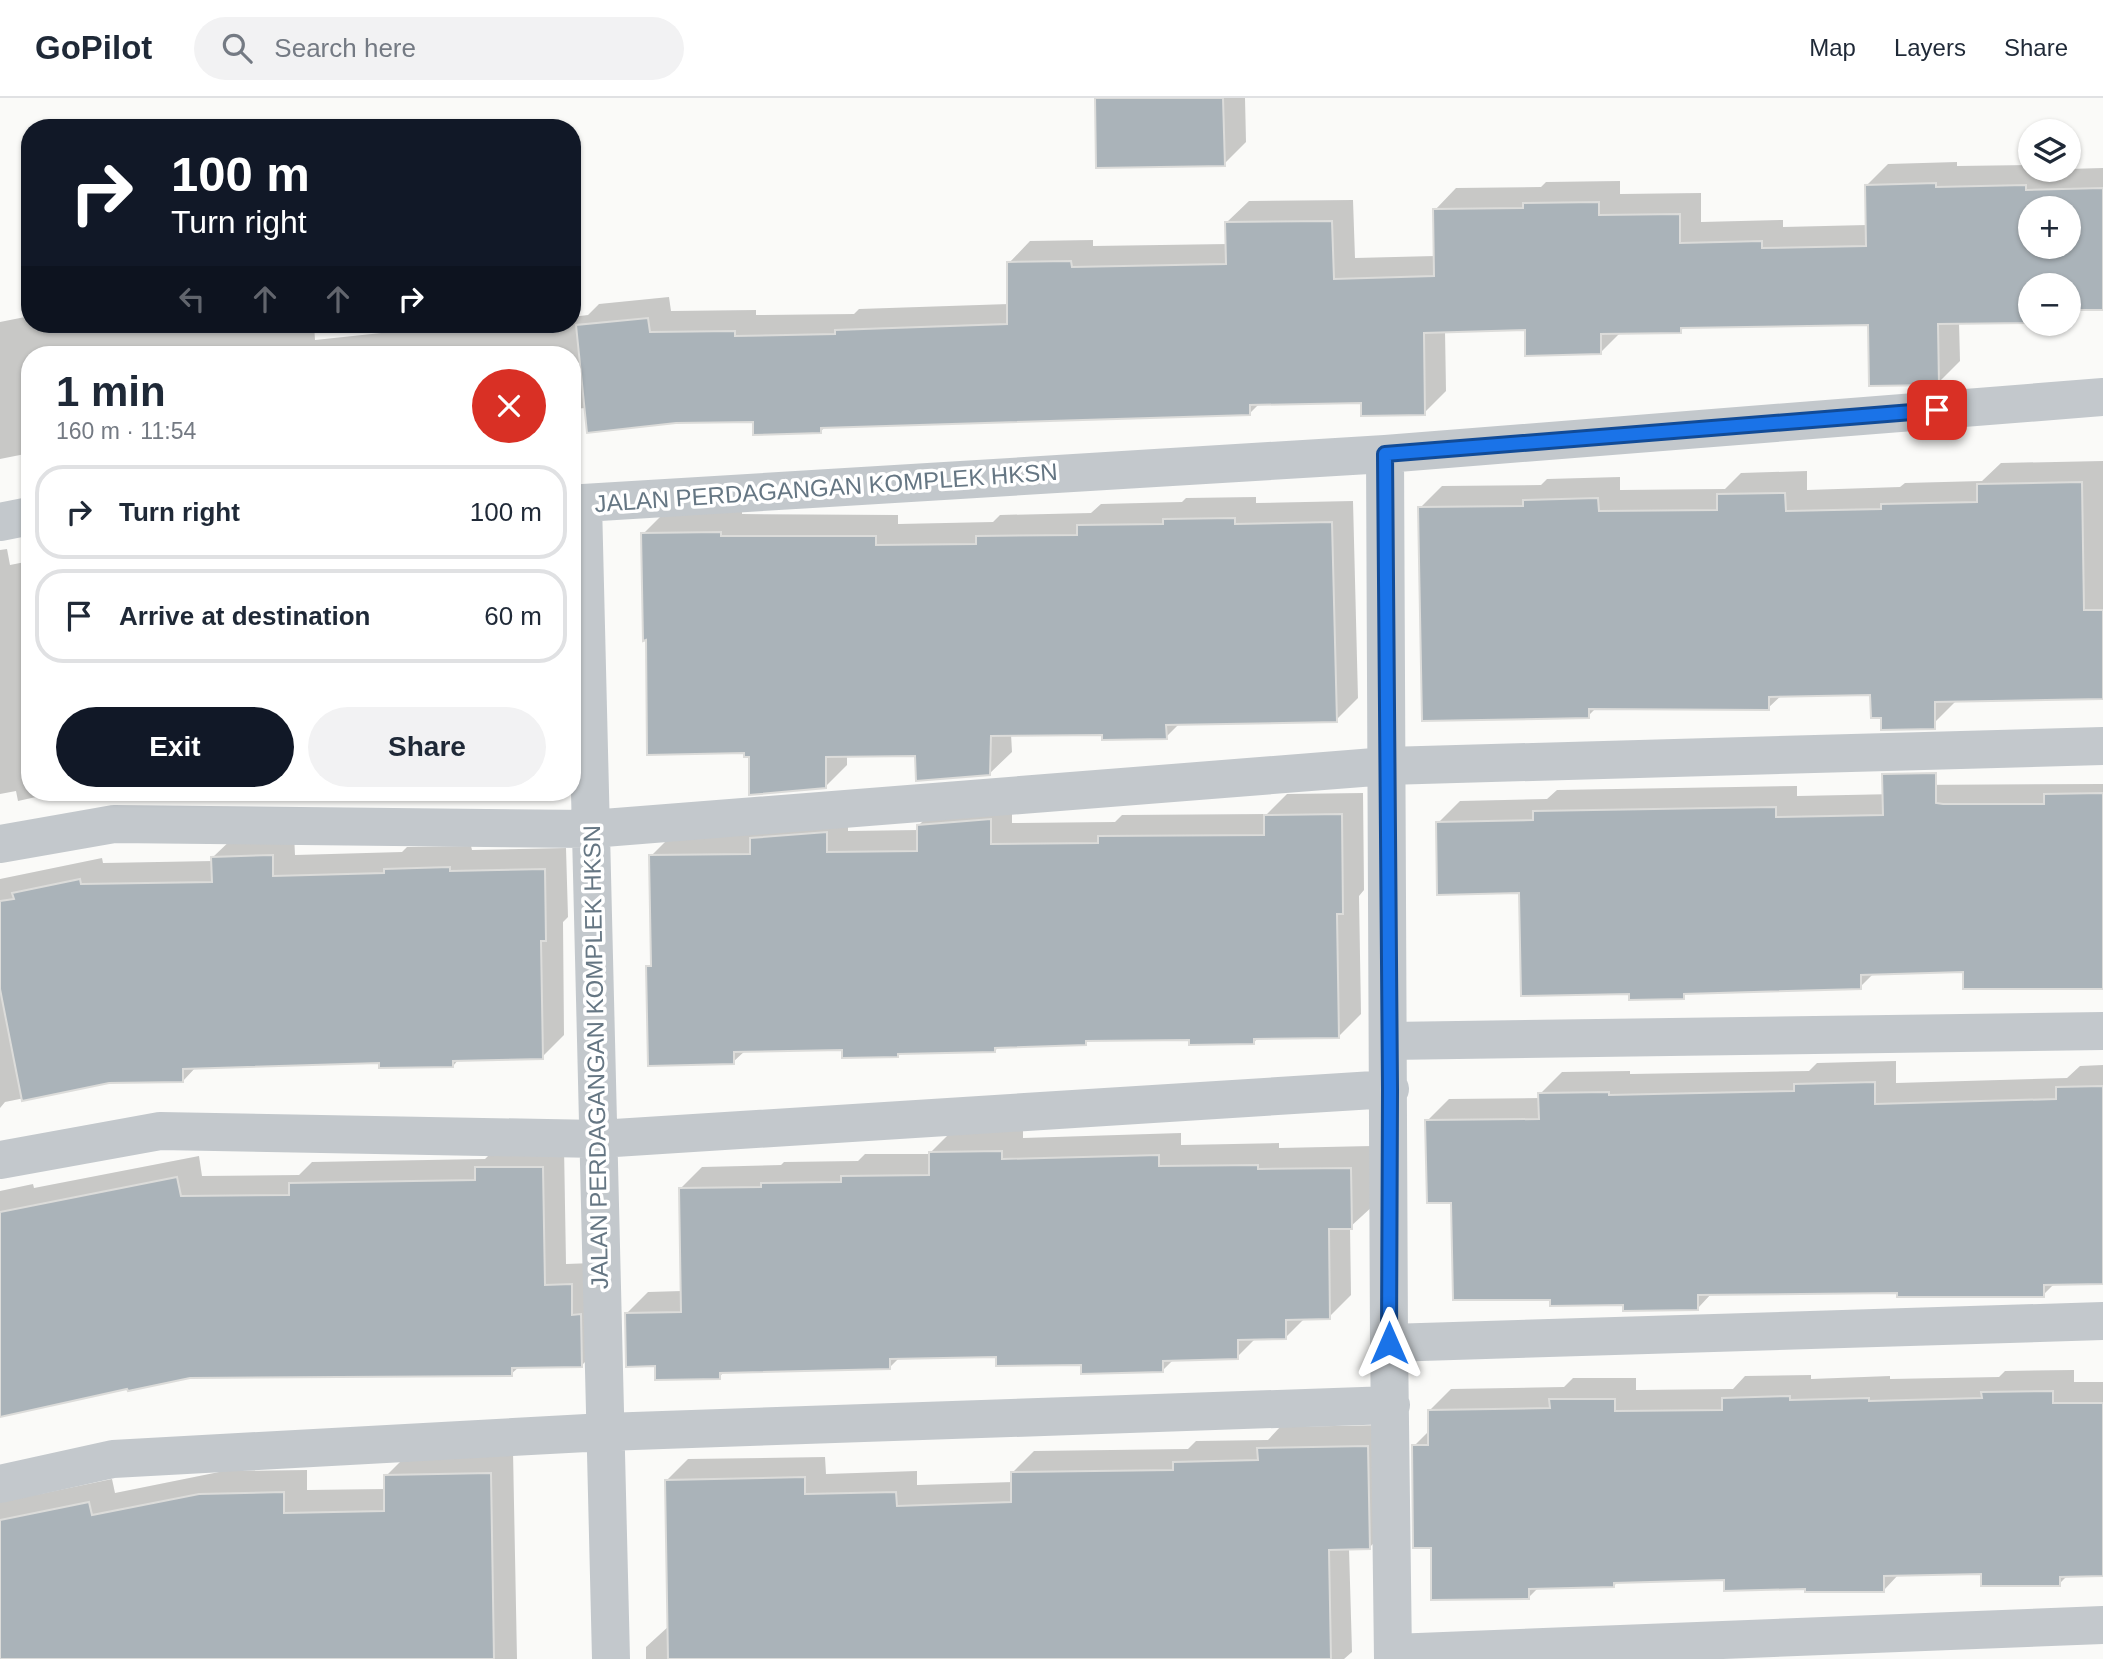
<!DOCTYPE html>
<meta charset="utf-8">
<style>
body{margin:0;font-family:Arial,sans-serif;background:#f2f2f3;color:#1f2937;height:100vh;display:flex;flex-direction:column;font-size:26px;white-space:nowrap}
*{box-sizing:border-box;margin:0}
p{font-size:23px;color:#747a83}
.icon{flex:none;width:38px;height:38px;fill:none;stroke:currentColor;stroke-width:2;stroke-linecap:round;stroke-linejoin:round}
.map{position:relative;flex:1;overflow:hidden}
.details{position:absolute;left:21px;top:248px;width:560px;height:455px;display:flex;flex-direction:column;background:#fff;border-radius:28px;box-shadow:0 2px 5px #0004}
.details>*{flex:none}
.guide{position:absolute;left:21px;top:21px;width:560px;height:214px;border-radius:28px;box-shadow:0 2px 5px #0004;background:#111827;color:#fff;overflow:hidden}
.buttons{position:absolute;left:2018px;top:21px;display:grid;gap:14px}
.buttons a{display:grid;place-items:center;width:63px;height:63px;border-radius:50%;background:#fff;box-shadow:0 2px 5px #0004;font-size:35px}
.pin{position:absolute;display:grid;place-items:center;width:60px;height:60px;color:#fff;margin:-30px;border-radius:14px;box-shadow:0 4px 10px #0006}
.me{position:absolute;width:77px;margin:-38px;rotate:0deg;stroke-linejoin:round;filter:drop-shadow(0 0 5px #0008)}
.turn{display:flex;align-items:center;gap:24px;height:147px;padding:0 35px;font-size:32px}
.turn .icon{width:91px;height:91px;stroke-width:2.5}
.turn b{display:block;font-size:49px;line-height:60px}
.lanes{display:flex;align-items:center;height:66px;padding:0 35px;background:#0003;justify-content:center;gap:35px;direction:ltr}
.lanes .off{opacity:.35}
.round{display:grid;place-items:center;flex:none;width:74px;height:74px;border-radius:37px;background:#f2f2f3}
.headline{display:flex;align-items:center;justify-content:space-between;height:119px;padding:0 35px}
h1{font-size:42px;font-weight:700;line-height:52px}
.button{display:flex;gap:14px;margin-top:auto;padding:14px 35px}
.button a{flex:1;height:80px;border-radius:42px;background:#111827;color:#fff;font-size:28px;font-weight:700;line-height:80px;text-align:center}
.button a+a{background:#f2f2f3;color:#1f2937}
ul{padding:0;list-style:none}
li{display:flex;align-items:center;gap:21px;height:94px;margin:0 14px 10px;padding:0 21px;border:4px solid #e0e1e3;border-radius:28px}
li div{flex:1}
li b{display:block;font-size:26px}
li em{font-style:normal}
header{display:flex;align-items:center;gap:42px;box-sizing:border-box;height:98px;padding:0 35px;background:#fff;border-bottom:2px solid #e0e1e3}
header strong{font-size:33px}
nav{display:flex;gap:38px;margin-inline-start:auto;font-size:24px}
.search{width:490px;height:63px;background:#f2f2f3;display:flex;align-items:center;gap:18px;box-sizing:border-box;padding:0 24px;border-radius:38px;color:#747a83;font-size:26px}
.map>svg:first-child{display:block}
.shadow{fill:#0003;fill-rule:evenodd}
.building{fill:#aab3b9;stroke:#dcdcda;stroke-width:2;fill-rule:evenodd}
.lines{fill:none;stroke-linecap:round;stroke-linejoin:round}
.minor{stroke:#c3c8cc;stroke-width:38}
.route-casing{stroke:#114b97;stroke-width:18}
.route{stroke:#1a73e8;stroke-width:12}
.labels{text-anchor:middle;stroke-width:7;stroke-linejoin:round;paint-order:stroke}
.street-label{font-size:24px;fill:#657683;stroke:#fff}
</style>
<header>
<strong>GoPilot</strong>
<div class="search"><svg class="icon" aria-label="search" viewBox="0 0 24 24"><circle cx="10" cy="10" r="6"/><path d="M15 15l6 6"/></svg>Search here</div>
<nav><a>Map</a><a>Layers</a><a>Share</a></nav>
</header>
<div class="map">
<svg width="2103" height="1561" viewBox="0 0 2103 1561">
<rect width="100%" height="100%" fill="#fafaf8"/>
<!-- shadow -->
<path class="shadow" d="M1096 0H1245L1246 44 1224 66Z
M1957 64V68L2030 67V72L2103 70V210L2068 187H2030V220L2027 223 1959 224 1960 263 1938 285 1869 226 1685 229 1680 233 1621 234 1600 255 1526 230 1445 232 1446 293 1424 315 1363 303 1260 305 1249 316 826 328 820 334 754 322 586 310 572 311V257H30V355L0 361V224L30 218V226H33V229L68 226H218L219 232 285 226H314L315 242 400 233V226H572V219L588 217 599 206 669 199 671 213 756 212V217L854 216 859 211 1009 206V165L1030 143 1093 142V148L1228 146 1227 124 1249 103 1353 102 1355 160 1435 158V112L1456 90 1541 89 1546 84 1620 83V96L1701 95V124L1783 122V129L1867 127V87L1888 66ZM2030 110H2068V149H2030Z
M2103 363V599L1957 602 1934 625 1872 595 1782 597 1768 610 1597 609 1588 618 1420 410 1442 388 1541 387 1547 381 1620 379V392L1725 391 1741 375 1807 373V392L1900 389 1905 385 1982 383 2001 365Z
M1256 399V405L1353 403 1358 600 1336 622 1180 625 1166 639 1104 635 1011 636 1012 654 989 676 917 656 847 657V667L825 689 745 653 647 541 643 436 665 414 742 412V416L898 417V426L993 424 1000 417 1091 415 1101 406 1182 404 1186 400Z
M7 451 10 467 30 463V695H54L18 703 16 693 0 696V452Z
M2103 686V889L1964 873 1874 875 1860 889 1687 894 1683 899 1631 895 1521 793 1438 725 1460 703 1547 701 1557 692 1797 688V698L1897 696 1906 687Z
M1363 695 1364 792 1359 798 1361 916 1339 938 1259 939 1254 944 1191 940 1089 942 1085 946 999 948 995 953 900 954 897 957 844 950 746 952 733 964 648 869 653 864 651 758 673 736 848 713V733L918 732V728L940 706 1012 700V725L1115 724 1122 717 1267 716 1287 696Z
M294 736 295 757 402 754 407 749 471 748 472 752 566 750 568 819 563 824 564 937 542 959 459 961 453 968 381 963 196 969 183 983H108L5 1004 0 1010V781L102 760 103 765 213 763V759L235 738Z
M1896 963V985L2067 980 2080 968 2103 967V1184L2055 1185 2043 1197 1899 1193 1712 1195 1698 1210 1552 1200 1453 1103 1427 1023 1449 1001 1540 1000V996L1562 974 1630 973V976L1809 973 1817 965Z
M1023 1032V1040L1181 1035V1047L1279 1045V1050L1372 1048 1374 1107 1350 1129 1351 1197 1329 1219 1305 1220 1285 1240H1256L1237 1259 1174 1261 1162 1273 998 1257 900 1259 890 1269 725 1273 719 1279 657 1267 626 1216 648 1194 682 1193 680 1091 702 1069 781 1067 784 1064 858 1063 865 1056H929L952 1033Z
M498 1048H564L566 1166 593 1165 603 1246 581 1268 519 1269 511 1276 190 1278 0 1317V1093L33 1086 34 1090 199 1058 202 1078 299 1077 312 1064 485 1061Z
M2074 1272V1284H2103V1476L2068 1477 2059 1486 1982 1474 1899 1476 1884 1492 1725 1481 1618 1483 1614 1488 1539 1489 1528 1500 1433 1448 1414 1348 1430 1332 1429 1313 1451 1291 1564 1289 1573 1280H1636V1292L1733 1291 1745 1278 1811 1277V1281L1890 1278V1281L1999 1279 2005 1273Z
M1389 1327 1390 1428 1369 1450H1349L1352 1554 1344 1561H646V1549L669 1528 667 1382 688 1361 825 1359 826 1376 917 1373V1387L1013 1384V1374L1034 1353 1188 1351 1196 1343 1268 1342 1280 1329Z
M513 1353 517 1561H0V1402L40 1396 112 1381 115 1395 224 1373 307 1372V1392L386 1391V1378L409 1355Z"/>
<!-- building -->
<path class="building" d="M1095 0H1223L1225 68 1096 70Z
M1936 85V89L2026 87V92L2103 90V212H2068V187H2030L2028 225 1938 226 1939 287 1869 288 1868 227 1681 230V235L1601 236V256L1525 258V232L1424 235 1425 317 1361 318V305L1250 307V317L821 330V335L753 337V324L676 325 587 335 576 227 648 220 650 234 735 233V238L835 236V232L1007 226V164L1071 163 1072 169 1226 166 1225 124 1332 123 1334 181 1434 178 1433 111 1523 110V105L1599 104V117L1680 116V145L1762 143V150L1866 148 1865 87ZM2030 110H2068V149H2030Z
M2082 384 2084 512H2103V601L1935 604V631L1881 632V620H1871L1870 597 1769 599V612L1589 611V620L1422 623 1418 409 1523 408V402L1598 400 1599 413 1717 412V396L1785 395 1786 413 1881 411V406L1977 404V386Z
M1235 420V426L1332 424 1337 624 1166 627 1167 641 1102 642V637L991 638 990 677 916 683 915 658 826 659V690L749 697V659H744V655L647 657 646 542 643 543 641 435 721 434V438H876V447L976 446V438L1077 437V427L1163 426V421Z
M1936 675V705L1943 706H2044V696L2103 695V891H1963V874L1861 877V891L1684 896V901L1629 902V896L1521 898 1519 795 1437 797 1436 724 1533 722V713L1776 709V719L1883 717 1882 676Z
M1342 716 1343 816H1337L1339 940 1254 941V946L1189 947V942L1086 943V947L995 950V954L898 956V959L842 960V952L734 954V966L648 968 646 868H651L649 757 750 756V740L827 734V754L917 753V727L991 721V746L1098 745V738L1264 737V717Z
M273 757V778L384 775V771L450 769V773L545 771 546 843H541L543 961 453 963V969L379 970V965L183 971V984L109 985 22 1003 0 891V803L14 801 12 795 80 781 81 786 212 784 211 759Z
M1875 984V1006L2056 1001V989L2103 988V1186L2044 1187V1199H1897V1195L1698 1197V1212L1623 1213V1207L1550 1208V1202H1453L1451 1105H1427L1425 1022 1539 1021 1538 995 1609 994V997L1794 993V986Z
M1002 1053V1061L1159 1057V1068L1258 1067V1071L1351 1070 1352 1131H1329L1330 1221 1286 1222V1241L1238 1242V1261L1163 1263V1274L1081 1276V1267L996 1268V1259L890 1261V1271L720 1275V1281L655 1282V1268L626 1269 625 1215 681 1214 679 1090 761 1089V1085L841 1084V1078L929 1077V1054Z
M475 1069H543L545 1187 572 1186V1217L581 1216 582 1269 512 1270V1278L190 1280 128 1293 127 1291 0 1319V1114L177 1079 181 1098 289 1097V1085L475 1082Z
M2053 1293V1305H2103V1478L2060 1479V1488H1981V1476L1884 1478V1494H1805V1491L1724 1493V1482L1614 1485V1489L1529 1491V1501L1431 1502V1450H1413L1412 1347H1428V1312L1550 1310 1549 1301H1615V1313L1722 1312V1300L1790 1298V1302L1869 1300V1303L1982 1300 1981 1294Z
M1368 1348 1370 1451 1329 1452 1331 1561H668L665 1382 805 1379V1396L896 1394 897 1408 1011 1404V1374L1173 1372V1364L1258 1362 1257 1350Z
M491 1375 494 1561H0V1422L89 1404 92 1417 199 1396 284 1394V1415L384 1413V1377Z"/>
<g class="lines">
<!-- minor -->
<path class="minor" d="M1385 356 1389 1245 1393 1561
M0 424 30 418
M0 746 114 726 591 731 1387 668 2103 648
M1389 943 2103 933
M0 1062 160 1033 599 1041 1390 991
M1389 1245 2103 1223
M0 1386 113 1361 605 1334 1391 1307
M1393 1555 2103 1527
M611 1561 583 405 1385 356 2103 299"/>
</g>
<g class="lines">
<defs>
<path id="route" d="M1389 1245 1390 991 1385 356 1937 312"/>
</defs>
<!-- route casing -->
<use href="#route" class="route-casing"/>
<!-- route -->
<use href="#route" class="route"/>
</g>
<g class="labels">
<!-- street labels -->
<g class="street-label">
<text transform="translate(826 390) rotate(-4)" y="8">JALAN PERDAGANGAN KOMPLEK HKSN</text>
<text transform="translate(596 959) rotate(-91)" y="8">JALAN PERDAGANGAN KOMPLEK HKSN</text>
</g>
</g>
</svg>
<div class="buttons">
<a><svg class="icon" aria-label="layers" viewBox="0 0 24 24"><path d="M12 4l9 5-9 5-9-5zM3 14l9 5 9-5"/></svg></a>
<a>+</a>
<a>−</a>
</div>
<div class="pin" style="left:1937px;top:312px;background:#d93025"><svg class="icon" aria-label="arrive" viewBox="0 0 24 24"><path d="M6 21V4h12l-3 4 3 4H6"/></svg></div>
<svg class="me" style="left:1389px;top:1245px" viewBox="-20 -20 40 40"><path d="M0-17L14 15 0 8-14 15z" fill="#1a73e8" stroke="#fff" stroke-width="4"/></svg>
<div class="guide">
<div class="turn"><svg class="icon" aria-label="right" viewBox="0 0 24 24"><path d="M7 20v-9h11M14 6l5 5-5 5"/></svg><div><b>100 m</b>Turn right</div></div>
<div class="lanes"><svg class="icon off" aria-label="left" viewBox="0 0 24 24"><path d="M17 20v-9H6M10 6l-5 5 5 5"/></svg><svg class="icon off" aria-label="ahead" viewBox="0 0 24 24"><path d="M12 20V5M6 11l6-6 6 6"/></svg><svg class="icon off" aria-label="ahead" viewBox="0 0 24 24"><path d="M12 20V5M6 11l6-6 6 6"/></svg><svg class="icon" aria-label="right" viewBox="0 0 24 24"><path d="M7 20v-9h11M14 6l5 5-5 5"/></svg></div>
</div>
<section class="details">
<div class="headline"><div><h1>1 min</h1><p>160 m · 11:54</p></div><a class="round" style="background:#d93025;color:#fff"><svg class="icon" aria-label="close" viewBox="0 0 24 24"><path d="M6 6l12 12M18 6L6 18"/></svg></a></div>
<ul>
<li><svg class="icon" aria-label="right" viewBox="0 0 24 24"><path d="M7 20v-9h11M14 6l5 5-5 5"/></svg><div><b>Turn right</b></div><em>100 m</em></li>
<li><svg class="icon" aria-label="arrive" viewBox="0 0 24 24"><path d="M6 21V4h12l-3 4 3 4H6"/></svg><div><b>Arrive at destination</b></div><em>60 m</em></li>
</ul>
<div class="button"><a>Exit</a><a>Share</a></div>
</section>
</div>
